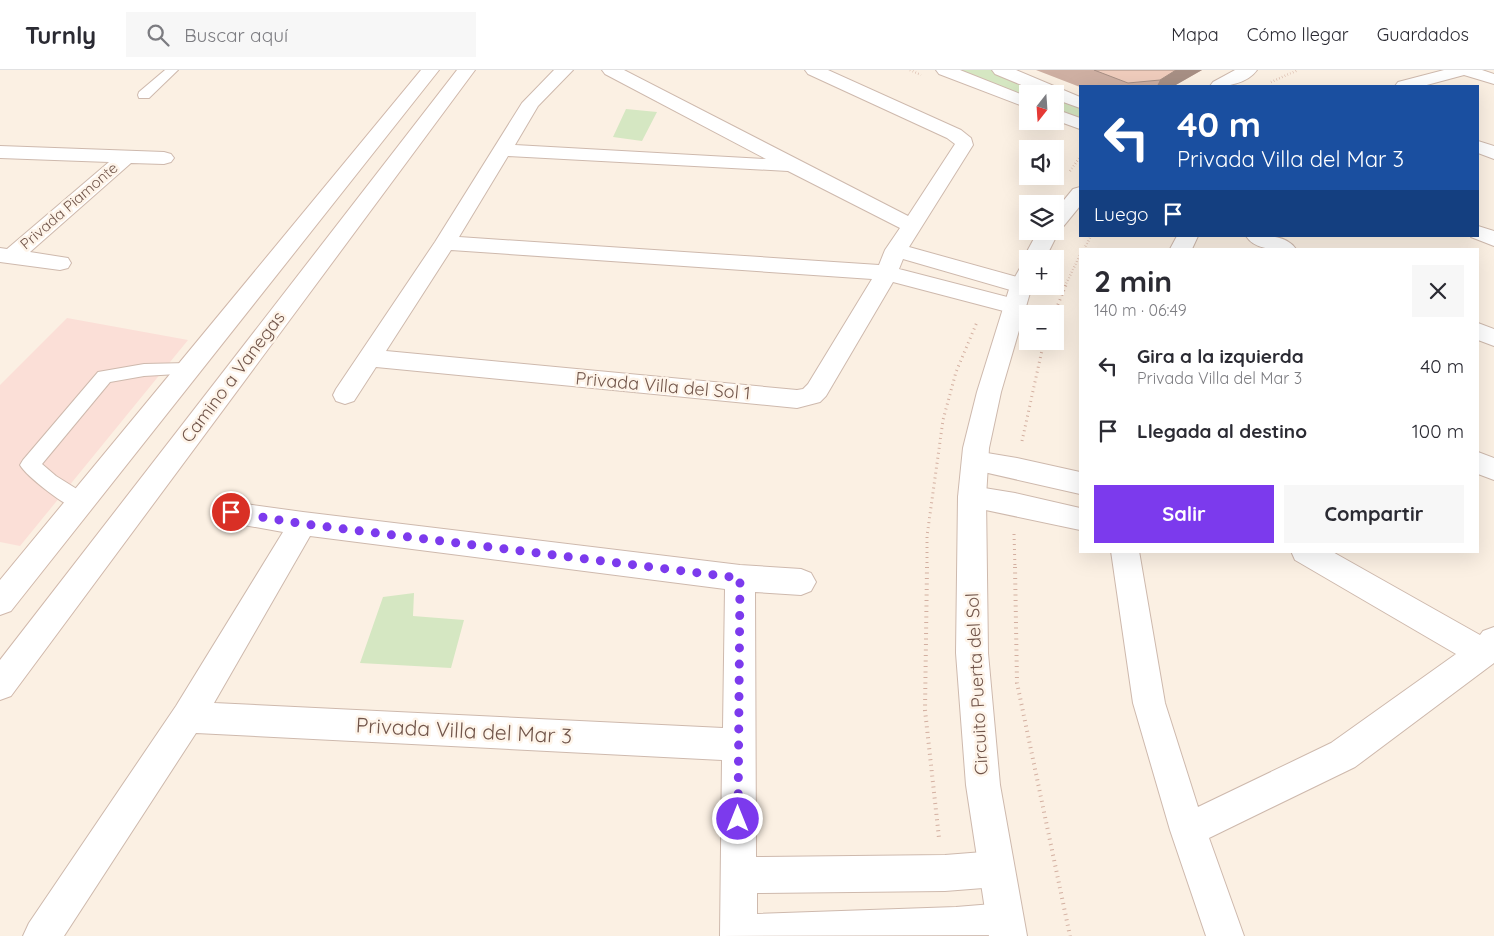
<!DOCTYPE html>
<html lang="es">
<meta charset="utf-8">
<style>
body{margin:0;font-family:Quicksand,sans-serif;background:#f7f7f7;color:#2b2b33;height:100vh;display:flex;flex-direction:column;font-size:19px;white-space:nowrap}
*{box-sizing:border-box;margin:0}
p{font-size:16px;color:#7c7c81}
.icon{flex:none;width:28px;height:28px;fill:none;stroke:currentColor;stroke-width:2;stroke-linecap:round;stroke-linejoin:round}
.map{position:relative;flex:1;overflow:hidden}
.side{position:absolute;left:1079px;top:178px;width:400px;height:305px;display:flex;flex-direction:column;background:#fff;border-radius:0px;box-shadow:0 5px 20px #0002}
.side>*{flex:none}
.hud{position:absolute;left:1079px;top:15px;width:400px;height:152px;border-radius:0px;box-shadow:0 5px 20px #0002;background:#1a4fa0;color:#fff;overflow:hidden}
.needle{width:32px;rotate:197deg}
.tools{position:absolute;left:1019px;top:15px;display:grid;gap:10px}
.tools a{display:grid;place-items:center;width:45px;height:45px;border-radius:0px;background:#fff;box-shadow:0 5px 20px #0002;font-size:25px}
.pin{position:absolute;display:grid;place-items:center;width:42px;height:42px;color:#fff;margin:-21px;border:2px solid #fff;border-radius:50%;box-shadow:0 1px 5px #0007}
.me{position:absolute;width:55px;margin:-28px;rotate:0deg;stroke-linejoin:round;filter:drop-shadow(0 0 4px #0008)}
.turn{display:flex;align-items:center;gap:18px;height:105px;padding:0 15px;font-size:22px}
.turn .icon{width:65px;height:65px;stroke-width:2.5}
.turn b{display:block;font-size:35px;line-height:42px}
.then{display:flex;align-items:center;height:48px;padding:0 15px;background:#0003;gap:10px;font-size:19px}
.round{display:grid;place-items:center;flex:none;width:52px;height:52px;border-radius:0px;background:#f7f7f7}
.headline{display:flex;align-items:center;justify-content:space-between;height:85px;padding:0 15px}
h1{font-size:30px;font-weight:700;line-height:38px}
.cta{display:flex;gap:10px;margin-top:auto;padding:10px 15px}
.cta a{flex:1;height:58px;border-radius:0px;background:#7c3aed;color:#fff;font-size:20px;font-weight:700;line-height:58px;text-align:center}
.cta a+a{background:#f7f7f7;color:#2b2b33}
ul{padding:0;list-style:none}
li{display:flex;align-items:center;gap:15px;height:65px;padding:0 15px}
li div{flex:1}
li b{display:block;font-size:19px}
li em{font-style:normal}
header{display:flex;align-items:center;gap:30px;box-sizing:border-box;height:70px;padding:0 25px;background:#fff;border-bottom:1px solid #e1e1e2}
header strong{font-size:24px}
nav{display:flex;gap:28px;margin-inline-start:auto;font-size:18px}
.search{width:350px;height:45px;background:#f7f7f7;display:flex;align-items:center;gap:12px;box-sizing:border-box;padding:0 18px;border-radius:0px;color:#7c7c81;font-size:19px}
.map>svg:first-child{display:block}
.commercial{fill:#fbdfd7}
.green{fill:#d5e7c2}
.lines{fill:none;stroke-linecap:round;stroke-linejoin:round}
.service-casing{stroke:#ceb9ad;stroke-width:2}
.minor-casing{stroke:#ceb9ad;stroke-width:2}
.tertiary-casing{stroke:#ceb9ad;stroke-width:2}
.secondary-casing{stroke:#d0b8ab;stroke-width:2}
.path-far2{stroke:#d3afa0;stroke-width:2.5;stroke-dasharray:0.5 2.5;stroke-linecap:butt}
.path-far1{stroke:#d3afa0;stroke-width:3;stroke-dasharray:1 4;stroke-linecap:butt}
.path{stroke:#d3afa0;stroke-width:4;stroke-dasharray:1 4.5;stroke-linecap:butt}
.service{fill:#fff;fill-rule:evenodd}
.minor{fill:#fff;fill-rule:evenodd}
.tertiary{fill:#fff;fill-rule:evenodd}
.secondary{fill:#fff;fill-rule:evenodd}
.wall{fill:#ceafa2}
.shaded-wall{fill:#a78f84}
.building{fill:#efccbc;stroke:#a78f84}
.route{stroke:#7c3aed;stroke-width:9;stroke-dasharray:0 16.2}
.labels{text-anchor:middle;stroke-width:5;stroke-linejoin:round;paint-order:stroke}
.far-street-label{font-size:15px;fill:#71554a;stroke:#fef4e9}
.street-label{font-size:18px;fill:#71554a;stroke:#fef4e9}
.near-street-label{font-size:21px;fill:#71554a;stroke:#fef4e9}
</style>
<header>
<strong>Turnly</strong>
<div class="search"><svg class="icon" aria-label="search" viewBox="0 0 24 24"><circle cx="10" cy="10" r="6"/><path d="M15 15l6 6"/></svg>Buscar aquí</div>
<nav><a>Mapa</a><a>Cómo llegar</a><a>Guardados</a></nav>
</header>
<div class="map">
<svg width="1494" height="866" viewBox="0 0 1494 866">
<rect width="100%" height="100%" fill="#fbf0e3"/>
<!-- commercial -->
<path class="commercial" d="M67 248 188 270 20 476 0 472V315Z"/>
<!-- green -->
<path class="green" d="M945 0H1001L1080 32V60L1055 49V24H1028L1027 36Z
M626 39 657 42 642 71 613 67Z
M414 523 413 546 464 550 451 598 360 593 383 527Z"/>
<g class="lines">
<defs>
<path id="service" d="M165 0H178L149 28H139L138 25 139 22Z
M188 293 194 295 197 299 194 303 144 306 110 312 42 394 56 406 88 426 91 432 88 438C87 438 82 440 80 440 68 439 26 406 20 395L23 390 98 302 144 294Z"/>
<path id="minor" d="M554 0H573L538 36 515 75 766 89 605 4 602 0H624L908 146 955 74 947 68 808 4 805 0H828L961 60 971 68 973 75 909 177 1028 210V216H1032L1029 221 1021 223 903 189 899 199 1023 231 1026 236 1023 241 1015 244 893 212 826 326 820 332 797 338 376 297 354 331 345 334 336 331 333 325 336 319 435 172 522 33ZM508 86 788 101 900 158 885 180 879 195 459 167ZM451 180 872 209 808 314 803 319 797 320 386 281Z
M1444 0H1482L1494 4V14L1464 5 1423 16H1395L1398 12Z
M1478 71 1494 76V89L1478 83Z
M0 76 164 82 171 84 174 88 171 92 164 94 131 93 30 182 68 188 71 193 68 198 60 200 0 192V178L7 179 109 92 0 88Z
M1478 156 1494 161V176L1471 167 1478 166Z
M1177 166H1198L1192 179H1170Z
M1246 166C1262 166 1285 163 1296 179 1279 179 1256 182 1246 166Z
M1478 253 1494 259V276L1478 270Z
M975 381 1017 388 1080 402V424L966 398 962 391 966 384Z
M1478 382 1494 388V410L1478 404Z
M972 416 1015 423 1080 438V460L962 435 958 427 962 419Z
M231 432 303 442 740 495 801 499 811 503 816 512 811 521 801 525 755 522 756 787 945 785 996 781 1009 786 1014 799 1009 812 996 817 945 821 757 823V844L956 837 1005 833 1018 839 1024 852 1018 865 720 866 722 690 196 663 64 866H23L29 853 176 636 283 462 221 451 217 443 221 435ZM310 466 725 519 723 658 214 633Z
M1111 481H1139L1165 633 1198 737 1331 673 1456 584 1295 490 1291 481H1331L1480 565 1483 561 1494 557V593L1355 697 1209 768 1244 866H1206L1170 760 1133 633Z"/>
<path id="tertiary" d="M936 0H960L1028 27V38L939 4Z
M992 0H1016L1080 27V38L1055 29V24H1043L995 4Z
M1235 0H1257C1247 14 1226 17 1210 16L1213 12Z
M1055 39 1080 48V59L1055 50Z
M1080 117V136L1062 158 1058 159 1059 161 1045 189H1028L1026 194 1023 189 1038 161H1055V141L1073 119Z
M1028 196V216H1032L1001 322 989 378 986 427 988 583 1000 715 1027 866H989L966 715 956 583 958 427 963 378 977 322 1010 216 1020 198Z"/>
<path id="secondary" d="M421 0H439L11 541 0 545V510Z
M457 0H475L11 626 0 630V590Z"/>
</defs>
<!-- service casing -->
<use href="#service" class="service-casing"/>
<!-- minor casing -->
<use href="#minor" class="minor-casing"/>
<!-- tertiary casing -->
<use href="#tertiary" class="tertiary-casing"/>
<!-- secondary casing -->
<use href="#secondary" class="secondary-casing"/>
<!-- path-far2 -->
<path class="path-far2" d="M910 0 921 5
M1271 12 1298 0
M1070 101 1080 87
M1084 179 1091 166
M1065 216 1080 185"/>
<!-- path-far1 -->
<path class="path-far1" d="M1054 244 1066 215
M1022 371 1044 271
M1014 464 1015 498
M927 498V466L943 350 956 302 977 252"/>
<!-- path -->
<path class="path" d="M927 497 925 640 939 768
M1015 497 1017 613 1070 866"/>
<!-- service -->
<use href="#service" class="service"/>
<!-- minor -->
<use href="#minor" class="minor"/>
<!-- tertiary -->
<use href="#tertiary" class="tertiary"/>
<!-- secondary -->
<use href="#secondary" class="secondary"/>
</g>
<!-- wall -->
<path class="wall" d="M1036 0H1202L1174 16H1080V17Z"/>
<!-- shaded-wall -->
<path class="shaded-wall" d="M1176 0H1202L1174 16H1157L1160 10Z"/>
<!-- building -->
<path class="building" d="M1094 0H1176L1160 10 1128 13Z"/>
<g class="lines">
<!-- route -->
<path class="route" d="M231 442 304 454 740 508 738 749"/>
</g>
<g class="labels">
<!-- far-street labels -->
<g class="far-street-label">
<text transform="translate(69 136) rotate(-41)" y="5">Privada Piamonte</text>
</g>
<!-- street labels -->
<g class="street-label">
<text transform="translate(233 307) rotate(-53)" y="6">Camino a Vanegas</text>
<text transform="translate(663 316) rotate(5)" y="6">Privada Villa del Sol 1</text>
<text transform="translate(977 614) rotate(-93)" y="6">Circuito Puerta del Sol</text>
</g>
<!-- near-street labels -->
<g class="near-street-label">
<text transform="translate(464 661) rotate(3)" y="7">Privada Villa del Mar 3</text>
</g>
</g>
</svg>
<div class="tools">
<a><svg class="needle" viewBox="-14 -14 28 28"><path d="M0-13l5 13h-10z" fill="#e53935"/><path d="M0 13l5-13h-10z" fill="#7c7c81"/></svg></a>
<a><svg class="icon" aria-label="sound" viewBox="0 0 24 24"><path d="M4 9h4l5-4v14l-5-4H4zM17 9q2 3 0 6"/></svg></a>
<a><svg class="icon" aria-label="layers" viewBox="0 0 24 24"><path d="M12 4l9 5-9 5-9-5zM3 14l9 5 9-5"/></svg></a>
<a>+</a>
<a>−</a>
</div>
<div class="pin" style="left:231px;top:442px;background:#d93025"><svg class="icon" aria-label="arrive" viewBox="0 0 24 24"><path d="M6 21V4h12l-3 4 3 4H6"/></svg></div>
<svg class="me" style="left:738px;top:749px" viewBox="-20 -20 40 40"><circle r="17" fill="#7c3aed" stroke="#fff" stroke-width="3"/><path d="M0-11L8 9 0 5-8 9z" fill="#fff"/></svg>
<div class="hud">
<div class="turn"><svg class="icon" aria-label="left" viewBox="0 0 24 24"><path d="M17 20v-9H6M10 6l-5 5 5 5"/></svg><div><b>40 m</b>Privada Villa del Mar 3</div></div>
<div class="then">Luego<svg class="icon" aria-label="arrive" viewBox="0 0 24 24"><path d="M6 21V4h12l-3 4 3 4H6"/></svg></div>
</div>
<section class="side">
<div class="headline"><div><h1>2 min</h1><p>140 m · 06:49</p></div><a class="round"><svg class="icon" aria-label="close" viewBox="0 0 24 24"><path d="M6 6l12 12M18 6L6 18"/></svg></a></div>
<ul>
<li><svg class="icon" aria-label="left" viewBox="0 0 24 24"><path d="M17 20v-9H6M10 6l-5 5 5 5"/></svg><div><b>Gira a la izquierda</b><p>Privada Villa del Mar 3</p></div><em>40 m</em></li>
<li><svg class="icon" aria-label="arrive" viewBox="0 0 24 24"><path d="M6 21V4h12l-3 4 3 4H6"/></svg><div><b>Llegada al destino</b></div><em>100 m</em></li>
</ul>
<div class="cta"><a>Salir</a><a>Compartir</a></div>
</section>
</div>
